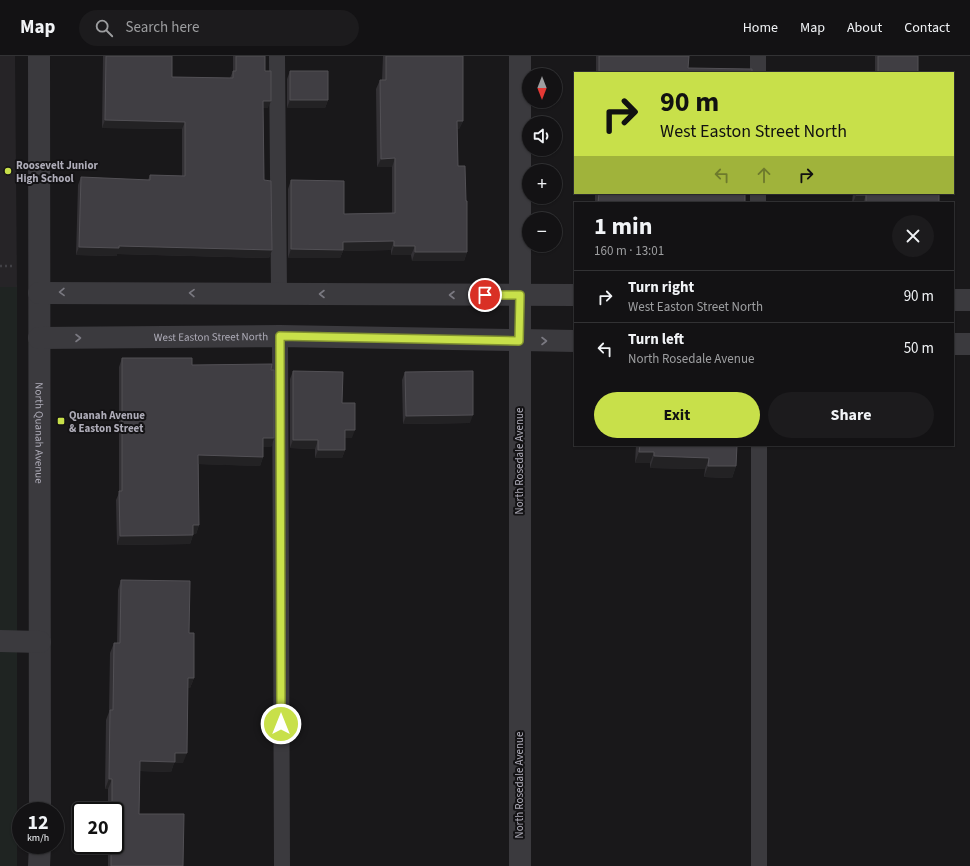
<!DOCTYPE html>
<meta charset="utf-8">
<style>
body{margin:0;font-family:"Source Sans 3",sans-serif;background:#1c1b1d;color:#f1f3f6;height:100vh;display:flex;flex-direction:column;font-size:15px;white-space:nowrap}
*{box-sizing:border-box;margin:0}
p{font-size:13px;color:#9d9ea0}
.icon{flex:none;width:22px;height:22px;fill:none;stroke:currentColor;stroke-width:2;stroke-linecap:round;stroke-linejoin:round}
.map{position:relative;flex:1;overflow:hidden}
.side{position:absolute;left:574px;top:146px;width:380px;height:244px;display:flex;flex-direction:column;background:#131214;border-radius:0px;box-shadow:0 1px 3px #0004,0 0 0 1px #323234}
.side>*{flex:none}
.banner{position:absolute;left:574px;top:16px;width:380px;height:122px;border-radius:0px;box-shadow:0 1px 3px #0004,0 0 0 1px #323234;background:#c8e04a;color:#111;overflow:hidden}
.needle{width:26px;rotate:180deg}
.controls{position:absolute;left:522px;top:12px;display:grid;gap:8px}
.controls a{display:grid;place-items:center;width:40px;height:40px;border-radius:50%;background:#131214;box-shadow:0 1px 3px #0004,0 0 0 1px #323234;font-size:20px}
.speed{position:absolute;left:12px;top:746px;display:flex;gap:8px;font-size:20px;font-weight:700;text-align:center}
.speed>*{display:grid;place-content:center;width:52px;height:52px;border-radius:50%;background:#131214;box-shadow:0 1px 3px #0004,0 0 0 1px #323234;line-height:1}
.speed small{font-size:10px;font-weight:400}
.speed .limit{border:2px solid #111;border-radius:6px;background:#fff;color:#111}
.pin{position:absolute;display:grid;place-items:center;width:34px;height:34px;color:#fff;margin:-17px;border:2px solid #fff;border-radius:50%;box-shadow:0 1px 4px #0007}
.me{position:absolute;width:44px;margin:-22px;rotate:0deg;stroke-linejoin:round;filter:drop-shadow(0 0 3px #0008)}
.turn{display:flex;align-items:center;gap:14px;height:84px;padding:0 20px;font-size:18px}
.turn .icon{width:52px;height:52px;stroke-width:2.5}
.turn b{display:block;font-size:28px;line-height:34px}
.lanes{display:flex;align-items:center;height:38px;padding:0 20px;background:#0003;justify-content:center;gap:20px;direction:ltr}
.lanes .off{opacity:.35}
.round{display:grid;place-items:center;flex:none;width:42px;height:42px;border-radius:21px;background:#1c1b1d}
.overview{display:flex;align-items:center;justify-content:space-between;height:68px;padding:0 20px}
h1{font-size:24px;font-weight:700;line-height:30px}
.cta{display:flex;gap:8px;margin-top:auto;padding:8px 20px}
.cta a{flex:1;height:46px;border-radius:24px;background:#c8e04a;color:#111;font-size:16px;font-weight:700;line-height:46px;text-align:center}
.cta a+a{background:#1c1b1d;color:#f1f3f6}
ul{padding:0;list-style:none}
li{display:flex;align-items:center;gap:12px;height:52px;padding:0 20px;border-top:1px solid #323234}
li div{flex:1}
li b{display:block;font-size:15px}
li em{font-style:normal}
header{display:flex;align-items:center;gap:24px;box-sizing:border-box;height:56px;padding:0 20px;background:#131214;border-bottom:1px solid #323234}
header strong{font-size:19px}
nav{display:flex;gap:22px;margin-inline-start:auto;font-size:14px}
.search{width:280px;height:36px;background:#1c1b1d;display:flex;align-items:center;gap:10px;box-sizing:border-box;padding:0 14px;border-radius:22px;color:#9d9ea0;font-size:15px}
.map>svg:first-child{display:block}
.built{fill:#262427}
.green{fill:#1f2422}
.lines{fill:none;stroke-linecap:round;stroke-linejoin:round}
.path{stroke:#414045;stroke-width:2.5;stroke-dasharray:2 3;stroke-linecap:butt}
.service{stroke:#3b3a3e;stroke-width:16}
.minor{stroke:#3b3a3e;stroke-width:22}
.wall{fill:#333135}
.shaded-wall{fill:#232224}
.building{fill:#403e43;stroke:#525055}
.oneway{stroke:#7a7981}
.route-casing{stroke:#829230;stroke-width:10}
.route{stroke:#c8e04a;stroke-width:7}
.poi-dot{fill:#c8e04a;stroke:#141315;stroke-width:1.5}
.labels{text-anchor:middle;stroke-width:4;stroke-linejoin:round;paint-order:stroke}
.poi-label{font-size:11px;font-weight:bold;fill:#aeacb8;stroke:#141315;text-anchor:start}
.street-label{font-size:11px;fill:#aeacb8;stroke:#141315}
</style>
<header>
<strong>Map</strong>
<div class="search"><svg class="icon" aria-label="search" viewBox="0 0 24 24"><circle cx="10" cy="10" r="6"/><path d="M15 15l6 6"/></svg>Search here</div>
<nav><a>Home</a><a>Map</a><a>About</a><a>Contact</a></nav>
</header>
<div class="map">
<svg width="970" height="810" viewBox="0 0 970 810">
<rect width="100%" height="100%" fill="#19181a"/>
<!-- built -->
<path class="built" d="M0 0H15L17 231H0Z"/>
<!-- green -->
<path class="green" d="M0 231H17V810H0Z"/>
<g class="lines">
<!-- path -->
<path class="path" d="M0 210H13"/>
<!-- service -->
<path class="service" d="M277 0 279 238
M758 0V17
M758 137V147
M280 280 282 810
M759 389V810"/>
<!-- minor -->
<g class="minor">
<path id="s1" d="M39 0 40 755"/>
<path d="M39 237 575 239"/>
<path d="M953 244H970"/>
<path id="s2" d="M39 282 280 280 575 285"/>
<path d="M953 288H970"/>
<path d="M0 585 40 586"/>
<path d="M39 810 40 789"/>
<path d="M520 810V0"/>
</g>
</g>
<!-- wall -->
<path class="wall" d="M103 0H172V21L230 22 233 15V0H265V15L268 52H263L264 124 272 194 269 202 117 198V200L76 199 78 129 81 121 148 124 150 119 182 120V73L102 72Z
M383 0H463V65L459 73H457L458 110 467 196 464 205H412L411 199H391V194L343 195 340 202H288V133L291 124 344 158 392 157V111H377L376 33 380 24H382Z
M596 0H689L688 12 752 17H596Z
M875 0H918V17H875Z
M290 15 328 44 325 52H287V23Z
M595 137H745V147H595Z
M853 137H939V147H852Z
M122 302 192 309 271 314 274 382 271 391H263V401L260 410 199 408V469L196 478H193V479L190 488 117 489 116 444 119 437V311Z
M293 315 342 347 352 382H345V394L342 402H315V393L290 392V323Z
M405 316 470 367 403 368 402 324Z
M636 389H737L736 410 732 422 704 421 705 413 650 412V407H635Z
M121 524 189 577 194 622 190 632H188L183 707H174L171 716 140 715 139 758 183 810H108V789H115V755H108V733H105L106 664 109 656 110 597 114 587H117L118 534Z"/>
<!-- shaded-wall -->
<path class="shaded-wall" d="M290 44H328L325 52H287Z
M263 45H271L268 52H260Z
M105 64 185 66 182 73 102 72Z
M457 65H463L459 73H454Z
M395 102 392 111H377L381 103Z
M856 139H866L863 147H853Z
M394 185 391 194 343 195 340 202H288L291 193 343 186Z
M119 190 272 194 269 202 117 198V200L76 199 79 191Z
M394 190H415L411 199H391Z
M415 196H467L464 205H412Z
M473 359 470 367 403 368 406 360Z
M345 374H355L352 382H342Z
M263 382H274L271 391H260Z
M293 384H318L315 393 290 392Z
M318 394H345L342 402H315Z
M639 396H654L650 407H635Z
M198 399 263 401 260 410 195 408Z
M654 400 709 402 705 413 650 412Z
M708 410H736L732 422 704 421Z
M193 469H199L196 478H190Z
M193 479 190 488 117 489 120 480Z
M188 622H194L190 632H184Z
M175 697H187L183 707H174L171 716 137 715 140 705Z
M109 723H112L108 733H105Z"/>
<!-- building -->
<path class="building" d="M106 0H172V21L233 22V15H236V0H265V15H271V45H263L264 124 271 125 272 194 119 190V192L79 191 81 121 150 124V119L185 120V66L105 64Z
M386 0H463V65H457L458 110H465L466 145H467V196H415V190H394V185L343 186V194L291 193V124L344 125V158L395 157V102L381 103 380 24H386Z
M599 0H689L688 12 752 13V17H599Z
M878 0H918V17H878Z
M290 15H328V44H290Z
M599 137H745V147H598Z
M856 137H939V147H866V139H856Z
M122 302H192V309L272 308 271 314H274V382H263V401L198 399 199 469H193V479L120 480 119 435H122Z
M293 315 343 316 342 347H355V374H345V394H318V384H293Z
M473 315V359L406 360 405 316Z
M640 389H737L736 410H708L709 402 654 400V396H639Z
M121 524 190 525 189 577H194V622H188L187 697H175V706L140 705 139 758H184L183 810H111V789H115V755H112V723H109L110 654H113L114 587H120Z"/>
<!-- one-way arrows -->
<defs><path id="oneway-chevron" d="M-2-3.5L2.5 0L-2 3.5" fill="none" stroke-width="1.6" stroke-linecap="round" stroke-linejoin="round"/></defs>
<g class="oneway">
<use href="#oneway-chevron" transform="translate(62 236) rotate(179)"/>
<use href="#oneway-chevron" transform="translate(192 237) rotate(-179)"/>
<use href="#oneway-chevron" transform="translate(322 238) rotate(-180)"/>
<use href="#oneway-chevron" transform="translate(452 239) rotate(180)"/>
<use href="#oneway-chevron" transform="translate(78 282)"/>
<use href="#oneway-chevron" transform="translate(544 285)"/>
</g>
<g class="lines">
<defs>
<path id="route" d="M281 668 280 280 519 285 520 239H485"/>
</defs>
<!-- route casing -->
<use href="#route" class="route-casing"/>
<!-- route -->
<use href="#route" class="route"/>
</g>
<!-- markers -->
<g class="poi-dot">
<circle cx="8" cy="115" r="4"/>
<rect x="57" y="361" width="8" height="8" rx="2"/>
</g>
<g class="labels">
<!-- poi labels -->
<g class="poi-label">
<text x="16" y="113">Roosevelt Junior<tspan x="16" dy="13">High School</tspan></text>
<text x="69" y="363">Quanah Avenue<tspan x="69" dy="13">&amp; Easton Street</tspan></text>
</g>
<!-- street labels -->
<g class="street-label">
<text dy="4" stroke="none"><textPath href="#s2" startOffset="172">West Easton Street North</textPath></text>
<text dy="4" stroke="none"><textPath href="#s1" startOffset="377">North Quanah Avenue</textPath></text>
<text transform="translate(519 405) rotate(-90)" y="4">North Rosedale Avenue</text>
<text transform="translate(519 729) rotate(-90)" y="4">North Rosedale Avenue</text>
</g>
</g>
</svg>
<div class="controls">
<a><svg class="needle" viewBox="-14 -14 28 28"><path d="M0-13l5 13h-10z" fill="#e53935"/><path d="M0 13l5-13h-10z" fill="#9d9ea0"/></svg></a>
<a><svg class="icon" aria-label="sound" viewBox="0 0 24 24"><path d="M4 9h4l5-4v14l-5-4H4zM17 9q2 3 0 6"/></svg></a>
<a>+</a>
<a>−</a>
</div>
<div class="speed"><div>12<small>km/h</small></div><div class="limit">20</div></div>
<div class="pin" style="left:485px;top:239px;background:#d93025"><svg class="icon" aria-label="arrive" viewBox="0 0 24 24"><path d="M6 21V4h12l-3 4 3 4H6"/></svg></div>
<svg class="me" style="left:281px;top:668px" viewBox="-20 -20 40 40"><circle r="17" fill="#c8e04a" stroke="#fff" stroke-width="3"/><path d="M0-11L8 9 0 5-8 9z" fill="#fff"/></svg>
<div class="banner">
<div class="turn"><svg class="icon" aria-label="right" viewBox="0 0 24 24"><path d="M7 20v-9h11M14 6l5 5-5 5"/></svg><div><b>90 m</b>West Easton Street North</div></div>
<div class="lanes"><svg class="icon off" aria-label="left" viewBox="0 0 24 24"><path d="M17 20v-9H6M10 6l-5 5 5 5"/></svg><svg class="icon off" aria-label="ahead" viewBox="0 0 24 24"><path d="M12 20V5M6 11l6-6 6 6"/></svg><svg class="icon" aria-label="right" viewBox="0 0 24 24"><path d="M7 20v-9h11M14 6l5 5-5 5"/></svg></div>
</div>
<section class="side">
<div class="overview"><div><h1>1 min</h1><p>160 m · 13:01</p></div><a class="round"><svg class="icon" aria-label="close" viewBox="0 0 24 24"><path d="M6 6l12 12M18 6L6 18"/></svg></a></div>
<ul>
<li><svg class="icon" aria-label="right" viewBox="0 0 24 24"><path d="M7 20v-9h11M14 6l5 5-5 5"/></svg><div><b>Turn right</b><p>West Easton Street North</p></div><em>90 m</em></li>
<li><svg class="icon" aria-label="left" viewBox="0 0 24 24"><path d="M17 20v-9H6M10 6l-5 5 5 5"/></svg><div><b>Turn left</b><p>North Rosedale Avenue</p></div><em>50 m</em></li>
</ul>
<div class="cta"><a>Exit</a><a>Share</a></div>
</section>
</div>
